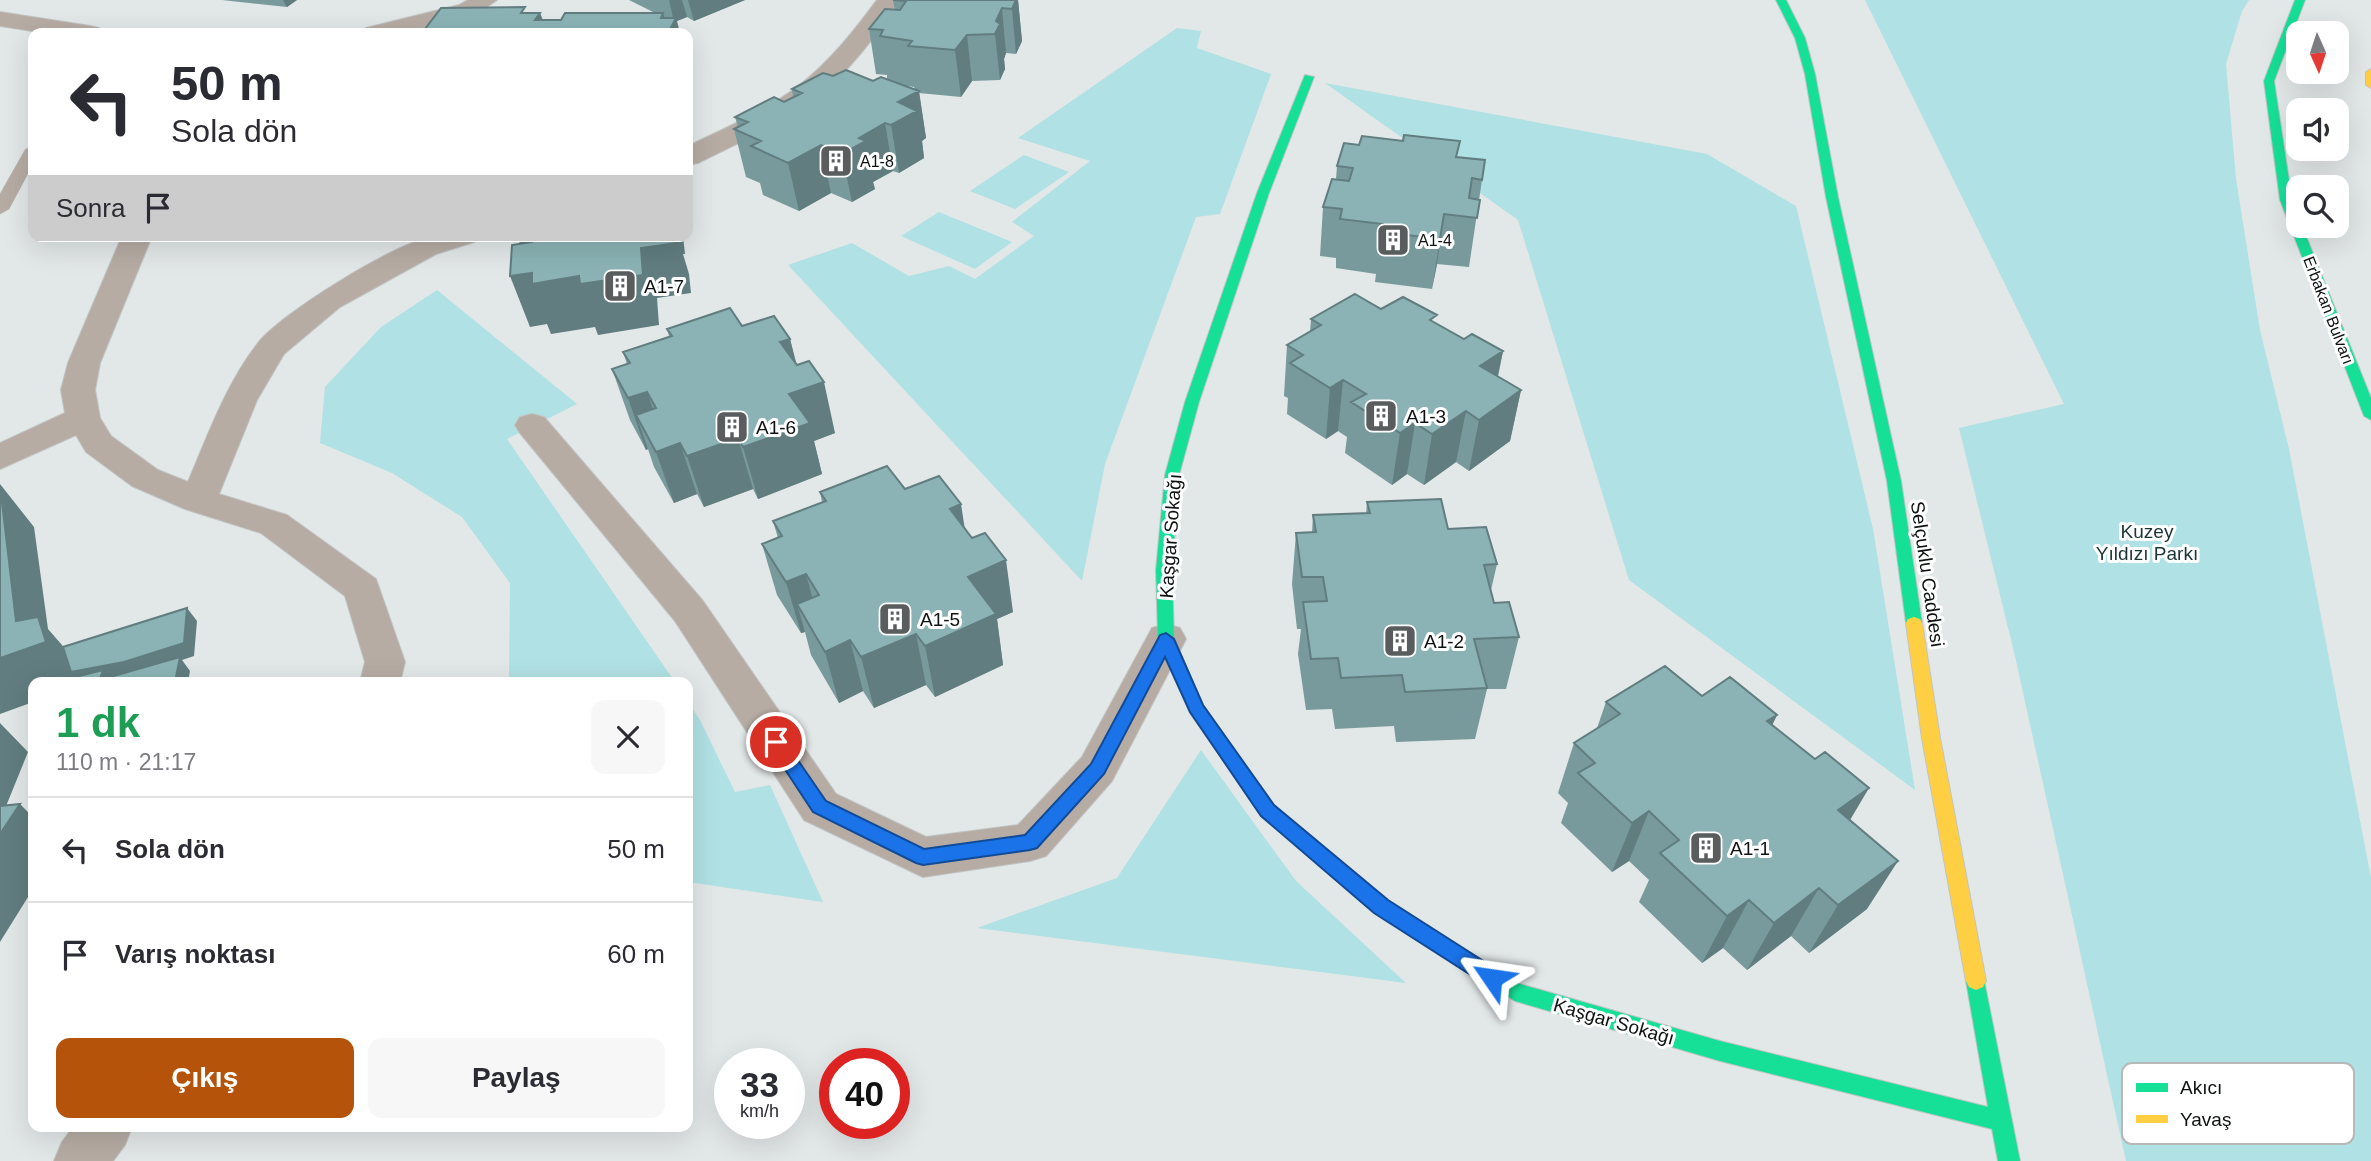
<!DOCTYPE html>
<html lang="tr">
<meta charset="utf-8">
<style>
body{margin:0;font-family:Helvetica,sans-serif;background:#f7f7f7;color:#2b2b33;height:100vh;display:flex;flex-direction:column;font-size:26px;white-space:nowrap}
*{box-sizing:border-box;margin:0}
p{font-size:23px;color:#7c7c81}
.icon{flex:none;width:38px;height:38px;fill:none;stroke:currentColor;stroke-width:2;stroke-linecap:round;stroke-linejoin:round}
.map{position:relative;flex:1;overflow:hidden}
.panel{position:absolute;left:28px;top:677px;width:665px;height:455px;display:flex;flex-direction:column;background:#fff;border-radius:14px;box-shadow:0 7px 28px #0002}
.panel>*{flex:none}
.hud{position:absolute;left:28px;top:28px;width:665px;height:214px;border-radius:14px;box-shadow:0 7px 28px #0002;background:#fff;color:#2b2b33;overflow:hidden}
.needle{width:46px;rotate:177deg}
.controls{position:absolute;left:2286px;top:21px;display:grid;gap:14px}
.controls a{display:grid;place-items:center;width:63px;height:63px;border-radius:14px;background:#fff;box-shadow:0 7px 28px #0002;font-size:35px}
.speed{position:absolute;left:714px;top:1048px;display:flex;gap:14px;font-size:35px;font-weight:700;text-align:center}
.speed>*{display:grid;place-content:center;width:91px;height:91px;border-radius:50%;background:#fff;box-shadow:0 7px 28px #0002;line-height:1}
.speed small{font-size:18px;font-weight:400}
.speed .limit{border:10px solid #d22;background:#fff;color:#111}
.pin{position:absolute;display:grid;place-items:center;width:60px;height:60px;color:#fff;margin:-30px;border:4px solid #fff;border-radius:50%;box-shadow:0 2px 7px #0007}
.me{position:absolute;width:77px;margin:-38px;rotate:302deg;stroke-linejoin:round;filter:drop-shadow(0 0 5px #0008)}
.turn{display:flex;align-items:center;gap:24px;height:147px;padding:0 28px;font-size:32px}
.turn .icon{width:91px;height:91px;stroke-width:2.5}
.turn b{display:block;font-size:49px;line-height:60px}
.then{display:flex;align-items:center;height:66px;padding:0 28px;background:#0003;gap:14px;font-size:26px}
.round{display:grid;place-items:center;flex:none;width:74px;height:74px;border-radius:14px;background:#f7f7f7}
.overview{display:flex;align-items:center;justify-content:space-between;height:119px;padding:0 28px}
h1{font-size:42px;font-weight:700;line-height:52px;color:#1e9e55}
.action{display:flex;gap:14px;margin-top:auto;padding:14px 28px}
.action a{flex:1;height:80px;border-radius:14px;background:#b45309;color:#fff;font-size:28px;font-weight:700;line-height:80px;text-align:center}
.action a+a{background:#f7f7f7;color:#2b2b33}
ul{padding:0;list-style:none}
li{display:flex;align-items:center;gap:21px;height:105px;padding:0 28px;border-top:2px solid #e1e1e2}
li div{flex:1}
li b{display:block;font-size:26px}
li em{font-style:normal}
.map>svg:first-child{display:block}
.green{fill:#b0e1e4}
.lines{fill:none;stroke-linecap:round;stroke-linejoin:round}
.lane-casing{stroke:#c1c4c4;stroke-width:1}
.street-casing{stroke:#c1c4c4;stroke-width:2}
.fast-casing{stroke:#c1c4c4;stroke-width:2}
.slow-casing{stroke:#c1c4c4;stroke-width:2}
.lane{fill:#b6aca4;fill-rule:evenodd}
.street{fill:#b6aca4;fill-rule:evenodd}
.fast{fill:#16e098;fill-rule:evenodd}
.slow{fill:#ffcf43;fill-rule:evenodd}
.wall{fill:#789a9c;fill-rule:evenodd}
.shaded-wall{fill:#617d7f}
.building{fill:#8bb3b5;stroke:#617d7f;stroke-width:2}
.route{fill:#1a73e8;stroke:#114b97;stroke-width:2}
.labels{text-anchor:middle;stroke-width:6;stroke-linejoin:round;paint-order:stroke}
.far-poi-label{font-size:16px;fill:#0f1212;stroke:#fff;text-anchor:start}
.far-street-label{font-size:16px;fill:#0f1212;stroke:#fff}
.poi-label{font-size:19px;fill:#0f1212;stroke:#fff;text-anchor:start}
.park-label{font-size:19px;fill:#1a3435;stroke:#fff}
.street-label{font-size:19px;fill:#0f1212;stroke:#fff}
.key{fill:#fff;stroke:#b7b8b8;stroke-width:2}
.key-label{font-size:19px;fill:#0f1212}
</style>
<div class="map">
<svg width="2371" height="1161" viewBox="0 0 2371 1161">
<rect width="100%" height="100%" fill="#e2e7e7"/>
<!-- green -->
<path class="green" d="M1865 0H2249L2242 11 2226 64 2236 179 2260 330 2289 449 2371 878V1161H2126L2015 656 1959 428 2064 404Z
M1177 28 1201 31 1197 48 1271 74 1220 214 1196 217 1105 464 1082 581 788 265 852 243 909 276 949 266 975 279 1034 236 1012 222 1090 161 1018 138Z
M1325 83 1707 154 1796 206 1873 529 1915 790 1629 580 1518 220Z
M1024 155 1069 172 1015 209 970 191Z
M939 212 1012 242 975 269 901 236Z
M437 290 577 404 507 439 675 682H509L510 583 462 517 392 473 320 443 325 387 381 327Z
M688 702 700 720 735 792 770 785 823 902 688 882Z
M1201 750 1296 881 1406 983 977 928 1117 878Z"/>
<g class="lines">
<defs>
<path id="lane" d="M33 145V164L9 209 0 214V194L25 150Z"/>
<path id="street" d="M468 0H497L475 15 403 33H363L366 28 459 5Z
M877 0H901C876 35 850 71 816 98 780 125 738 143 698 163L688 165V146C725 128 764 112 797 87 829 63 853 32 877 0Z
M0 12 90 26 99 28 102 33H45L0 26Z
M122 236H152L100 363 95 390 100 418 111 436 158 470 188 482C208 435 226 384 258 343 282 313 392 245 430 237 445 234 463 236 479 236L474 242 436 254 340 307 284 354 257 400 219 494 287 515 376 579 405 662 400 682H360L365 662 345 596 261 533 185 509 132 486 86 452 76 435 0 469V443L65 413 61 390 68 363Z
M532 414 544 417 703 601 836 794 926 837 1018 825 1082 757 1152 628 1166 624 1180 628 1186 639 1112 781 1046 856 1030 861 923 877 804 820 675 621 520 433 515 425 520 417Z
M73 1127H132L125 1145 113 1161H54L62 1142Z"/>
<path id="fast" d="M1776 0H1786L1805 38 1815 74 1838 197 1901 481 1922 623 1920 627H1908L1906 623 1887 481 1826 197 1805 74 1795 38Z
M2295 0H2305L2274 81 2292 200 2298 215V226H2302L2371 398V420L2364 416 2280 200 2264 81Z
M1305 75 1314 77 1269 193 1199 402 1179 475 1172 570 1174 639 1203 705 1263 790 1260 795 1254 797 1248 795 1190 713 1158 639 1156 570 1165 475 1185 402 1257 193Z
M1433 931 1520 984 1720 1041 1988 1107 1966 981 1969 975 1976 972 1983 975 2020 1161H1998L1992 1129 1720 1061 1515 1001 1426 946 1423 940 1426 934Z"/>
<path id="slow" d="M2371 69V88L2366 85V72Z
M1914 617 1920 619 1922 623 1940 738 1986 981 1983 987 1976 990 1969 987 1966 981 1922 738 1906 623 1908 619Z
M1254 783 1260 785 1274 805 1388 900 1440 934 1443 940 1440 946 1433 949 1426 946 1374 912 1262 815 1245 790 1248 785Z"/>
</defs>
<!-- lane casing -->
<use href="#lane" class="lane-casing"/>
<!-- street casing -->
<use href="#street" class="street-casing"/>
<!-- fast casing -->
<use href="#fast" class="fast-casing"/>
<!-- slow casing -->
<use href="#slow" class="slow-casing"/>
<!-- lane -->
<use href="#lane" class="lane"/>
<!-- street -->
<use href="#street" class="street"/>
<!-- fast -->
<use href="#fast" class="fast"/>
<!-- slow -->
<use href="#slow" class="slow"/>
</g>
<!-- wall -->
<path class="wall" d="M222 0H297L287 7Z
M629 0H745L694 21 687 17 677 21 422 33 526 13H540L543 20H561L655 13Z
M893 0H1018L1022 41 1016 54 1006 53 1004 59 1005 69 1000 80 972 81 961 97 919 93 926 138 922 141 924 158 899 173 893 171 873 182 875 189 852 202 831 193 799 211 763 195 760 183 746 177 734 129 738 127 735 117 784 102 793 97 792 89 833 76 873 81 887 79V75L876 74 869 29 895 10ZM902 85 914 87 915 90Z
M1457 157 1485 160 1469 267 1437 264 1432 289 1375 282 1376 274 1336 268V258L1320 256 1323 207 1336 179 1337 166Z
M1381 309 1435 323 1464 339 1503 351 1498 377 1521 390 1510 441 1469 471 1456 462 1424 485 1407 474 1392 485 1345 453 1347 437 1338 431 1326 439 1287 414 1288 398 1284 396 1287 345 1310 332 1311 319Z
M742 326 790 339 796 364 835 433 814 441 822 474 758 499 753 489 704 507 697 494 674 503 654 467 648 449 646 450 630 420 612 369 627 364 623 352 669 336 667 329Z
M905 489 965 528 1013 612 997 619 1003 665 935 697 926 685 874 708 863 691 839 703 811 655 805 632 801 633 777 595 762 544 778 538 773 521 822 502 820 492Z
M1367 502 1448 529 1497 564 1491 590 1494 603 1519 637 1506 689H1487L1475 739 1396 742 1394 726 1335 729 1332 709 1306 710 1298 654 1301 629H1297L1292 584 1296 533 1312 532 1313 515 1366 514Z
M1702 696 1777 715 1772 725 1850 821 1867 909 1809 953 1791 936 1747 970 1723 948 1702 963 1639 902 1649 880 1629 861 1612 872 1561 823 1568 803 1558 793 1574 743 1597 728 1606 702Z"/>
<!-- shaded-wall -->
<path class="shaded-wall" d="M283 0H297L287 7Z
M669 0H682L687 17 677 21 680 33H665L661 18 663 13 669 32 674 22Z
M688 0H745L694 21Z
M1016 0H1018L1022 41 1016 54 1012 9Z
M1002 8 1006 53 1004 59 1005 69 1000 80 995 34 996 21Z
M540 13 547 33 535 20Z
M967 35 972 81 961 97 955 50Z
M919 91 926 138 922 141 924 158 899 173 891 125 898 102Z
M885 123 893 171 873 182 875 189 852 202 842 154 859 138Z
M821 145 831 193 799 211 788 163Z
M1444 214 1437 264 1432 289Z
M266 236H286L268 239Z
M308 236H334L310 240Z
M517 236H683L685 254H683L689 274 691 293 657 298 659 325 598 335 595 327 551 334 547 324 530 327 510 276 531 273Z
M790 339 803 389 824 382 835 433 814 441 822 474 758 499 743 447 780 342Z
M1503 351 1492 402 1480 366Z
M1343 380 1338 431 1326 439 1330 388Z
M1521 390 1510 441 1469 471 1479 420Z
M647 392 665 443 636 415 648 449 646 450 628 398Z
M1466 411 1456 462 1424 485 1432 434Z
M1415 423 1407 474 1392 485 1400 433Z
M738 438 753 489 704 507 687 456Z
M680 443 697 494 674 503 656 452Z
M0 484 34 527 48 629 75 660 187 608 197 621 194 656 182 660 190 671 188 682H33V702L0 714V658L16 621Z
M961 504 969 556 950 509Z
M1006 560 1013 612 997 619 1003 665 935 697 925 646 968 577Z
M806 574 820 625 797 604 805 632 801 633 786 582Z
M916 634 926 685 874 708 861 657Z
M850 640 863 691 839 703 825 652Z
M1777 715 1753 766 1767 721Z
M0 723 28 752 0 821Z
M1869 788 1840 837 1838 810Z
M20 804 33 817V889L0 942V834Z
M1649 811 1629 861 1612 872 1632 823Z
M1898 861 1867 909 1809 953 1838 905Z
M1819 888 1791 936 1747 970 1774 923Z
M1749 900 1723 948 1702 963 1727 916Z"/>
<!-- building -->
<path class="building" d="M893 0H1016L1012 9 1002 8 996 21 1000 24 995 34 967 35 955 50 908 46 912 41 880 36 883 30 869 29 885 9 900 10 906 1Z
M525 7 521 13H540L535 20H561L565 13H663L661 18H676L668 33H422L441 8Z
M846 70 873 81 881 77 919 91 898 102 917 111 891 125 885 123 859 138 866 141 842 154 821 145 788 163 751 146 761 141 734 129 748 122 735 117 774 97 784 102 802 93 792 89 823 73 833 76Z
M1404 135 1460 141 1456 157 1485 160 1482 180 1472 178 1469 198 1480 200 1477 218 1444 214 1440 239 1381 232 1383 224 1340 219 1342 209 1323 207 1332 179 1349 181 1353 168 1337 166 1344 143 1359 145 1362 136 1403 141Z
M532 236H675L676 243 641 248 643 275 580 284 579 276 532 284V273L510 276 512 245 532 242Z
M1355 294 1381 309 1403 297 1437 315 1430 320 1464 339 1472 334 1503 351 1480 366 1521 390 1479 420 1466 411 1432 434 1415 423 1400 433 1351 402 1366 394 1343 380 1330 388 1290 363 1303 355 1287 345 1321 325 1311 319Z
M730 308 742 326 774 316 790 339 780 342 797 365 809 361 824 382 789 394 810 423 743 447 738 438 687 456 680 443 656 452 636 415 656 408 647 392 628 398 612 369 630 363 623 352 672 336 667 329Z
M887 466 905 489 939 476 961 504 950 509 972 538 985 533 1006 560 968 577 996 614 925 646 916 634 861 657 850 640 825 652 797 604 819 595 806 574 786 582 762 544 782 536 773 521 826 501 820 492Z
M0 485 16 621 38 617 46 642 0 658Z
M1441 499 1448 529 1486 527 1497 564 1484 565 1494 603 1509 602 1519 637 1474 639 1487 688 1405 692 1402 675 1341 678 1338 658 1311 659 1303 602 1327 601 1323 577H1302L1296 533 1316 532 1313 515 1370 513 1367 502Z
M187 608 184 643 124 662 71 672 63 647Z
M180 657 175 682H111L110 677Z
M1665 666 1702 696 1730 677 1777 715 1767 721 1815 759 1825 752 1869 788 1838 810 1898 861 1838 905 1819 888 1774 923 1749 900 1727 916 1660 853 1679 840 1649 811 1632 823 1578 773 1595 763 1574 743 1620 714 1606 702Z
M103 670 99 682H55Z
M20 804 0 834V806Z"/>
<!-- route -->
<path class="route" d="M1166 633 1174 639 1203 705 1274 805 1388 900 1499 971 1502 978 1499 984 1492 987 1485 984 1374 913 1261 816 1190 712 1165 657 1104 774 1037 848 1030 850 923 865 916 863 813 812 767 742 770 737H782L826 801 924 849 1025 835 1091 764 1160 635Z"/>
<!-- icons -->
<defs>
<symbol id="building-square" viewBox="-11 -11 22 22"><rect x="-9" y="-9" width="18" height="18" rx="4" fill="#595d5d" stroke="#fff"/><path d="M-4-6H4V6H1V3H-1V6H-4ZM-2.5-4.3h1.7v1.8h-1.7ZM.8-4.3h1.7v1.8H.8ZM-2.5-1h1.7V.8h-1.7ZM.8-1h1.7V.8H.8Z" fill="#fff"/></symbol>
</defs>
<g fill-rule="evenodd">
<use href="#building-square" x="817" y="142" width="38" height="38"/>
<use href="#building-square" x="1374" y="221" width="38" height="38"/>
<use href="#building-square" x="601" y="267" width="38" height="38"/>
<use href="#building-square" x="1362" y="397" width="38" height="38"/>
<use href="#building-square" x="713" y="408" width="38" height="38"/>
<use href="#building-square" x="876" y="600" width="38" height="38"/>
<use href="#building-square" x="1381" y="622" width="38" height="38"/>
<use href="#building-square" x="1687" y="829" width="38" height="38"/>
</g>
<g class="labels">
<!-- far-poi labels -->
<g class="far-poi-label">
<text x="860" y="167">A1-8</text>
<text x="1418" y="246">A1-4</text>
</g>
<!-- far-street labels -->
<g class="far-street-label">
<text transform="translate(2329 310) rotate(69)" y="6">Erbakan Bulvarı</text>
</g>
<!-- poi labels -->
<g class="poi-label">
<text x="644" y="293">A1-7</text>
<text x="1406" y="423">A1-3</text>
<text x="756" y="434">A1-6</text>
<text x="920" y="626">A1-5</text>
<text x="1424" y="648">A1-2</text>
<text x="1730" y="855">A1-1</text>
</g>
<!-- park labels -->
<g class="park-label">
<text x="2147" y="538">Kuzey<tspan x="2147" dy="22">Yıldızı Parkı</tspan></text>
</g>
<!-- street labels -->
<g class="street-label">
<text transform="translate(1170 536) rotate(-86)" y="7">Kaşgar Sokağı</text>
<text transform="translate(1928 574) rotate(82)" y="7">Selçuklu Caddesi</text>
<text transform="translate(1614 1021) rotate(16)" y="7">Kaşgar Sokağı</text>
</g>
</g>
<!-- legend -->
<rect x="2122" y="1063" width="232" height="81" rx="10" class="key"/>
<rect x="2136" y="1083" width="32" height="9" fill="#16e098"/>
<rect x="2136" y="1115" width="32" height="8" fill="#ffcf43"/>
<g class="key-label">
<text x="2180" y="1094">Akıcı</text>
<text x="2180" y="1126">Yavaş</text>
</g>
</svg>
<div class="controls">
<a><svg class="needle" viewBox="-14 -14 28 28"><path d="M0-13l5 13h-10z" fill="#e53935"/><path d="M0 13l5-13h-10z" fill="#7c7c81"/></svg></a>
<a><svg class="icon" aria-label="sound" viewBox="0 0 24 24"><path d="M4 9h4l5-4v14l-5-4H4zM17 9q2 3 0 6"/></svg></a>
<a><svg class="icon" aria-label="search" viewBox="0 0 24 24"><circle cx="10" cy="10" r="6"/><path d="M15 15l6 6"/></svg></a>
</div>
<div class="speed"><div>33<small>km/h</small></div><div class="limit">40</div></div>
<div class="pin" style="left:776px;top:742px;background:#d93025"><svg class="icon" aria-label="arrive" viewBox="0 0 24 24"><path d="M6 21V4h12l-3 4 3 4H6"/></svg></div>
<svg class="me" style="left:1492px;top:978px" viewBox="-20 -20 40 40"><path d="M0-17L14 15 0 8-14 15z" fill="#1a73e8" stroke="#fff" stroke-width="4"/></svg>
<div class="hud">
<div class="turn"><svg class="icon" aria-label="left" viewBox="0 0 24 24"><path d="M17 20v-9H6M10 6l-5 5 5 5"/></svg><div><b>50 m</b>Sola dön</div></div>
<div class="then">Sonra<svg class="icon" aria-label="arrive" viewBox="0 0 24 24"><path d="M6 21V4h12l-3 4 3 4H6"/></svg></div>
</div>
<section class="panel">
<div class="overview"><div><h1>1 dk</h1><p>110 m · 21:17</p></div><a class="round"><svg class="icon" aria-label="close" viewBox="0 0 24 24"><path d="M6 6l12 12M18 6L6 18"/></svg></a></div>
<ul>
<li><svg class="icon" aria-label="left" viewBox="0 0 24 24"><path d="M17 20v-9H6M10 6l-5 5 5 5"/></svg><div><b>Sola dön</b></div><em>50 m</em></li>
<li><svg class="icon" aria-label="arrive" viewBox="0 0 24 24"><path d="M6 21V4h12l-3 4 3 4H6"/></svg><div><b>Varış noktası</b></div><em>60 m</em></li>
</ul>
<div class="action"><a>Çıkış</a><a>Paylaş</a></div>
</section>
</div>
